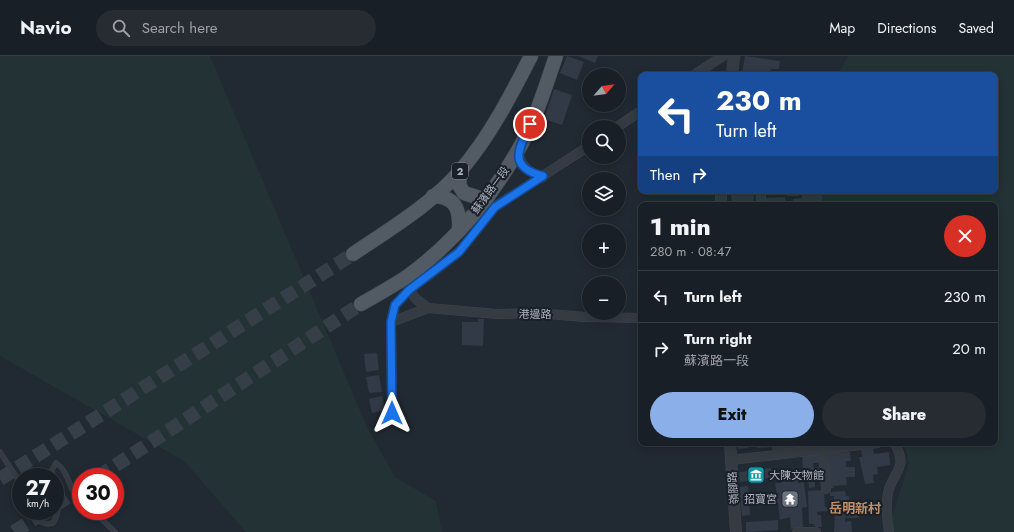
<!DOCTYPE html>
<meta charset="utf-8">
<style>
body{margin:0;font-family:Jost,"Noto Sans TC",sans-serif;background:#262c32;color:#f1f3f6;height:100vh;display:flex;flex-direction:column;font-size:15px;white-space:nowrap}
*{box-sizing:border-box;margin:0}
p{font-size:13px;color:#9fa2a7}
.icon{flex:none;width:22px;height:22px;fill:none;stroke:currentColor;stroke-width:2;stroke-linecap:round;stroke-linejoin:round}
.map{position:relative;flex:1;overflow:hidden}
.sheet{position:absolute;left:638px;top:146px;width:360px;height:244px;display:flex;flex-direction:column;background:#191f26;border-radius:8px;box-shadow:0 2px 10px #0003,0 0 0 1px #373d43}
.sheet>*{flex:none}
.hud{position:absolute;left:638px;top:16px;width:360px;height:122px;border-radius:8px;box-shadow:0 2px 10px #0003,0 0 0 1px #373d43;background:#1a4fa0;color:#fff;overflow:hidden}
.needle{width:26px;rotate:62deg}
.buttons{position:absolute;left:582px;top:12px;display:grid;gap:8px}
.buttons a{display:grid;place-items:center;width:44px;height:44px;border-radius:50%;background:#191f26;box-shadow:0 2px 10px #0003,0 0 0 1px #373d43;font-size:20px}
.speed{position:absolute;left:12px;top:412px;display:flex;gap:8px;font-size:20px;font-weight:700;text-align:center}
.speed>*{display:grid;place-content:center;width:52px;height:52px;border-radius:50%;background:#191f26;box-shadow:0 2px 10px #0003,0 0 0 1px #373d43;line-height:1}
.speed small{font-size:10px;font-weight:400}
.speed .limit{border:6px solid #d22;background:#fff;color:#111}
.pin{position:absolute;display:grid;place-items:center;width:34px;height:34px;color:#fff;margin:-17px;border:2px solid #fff;border-radius:50%;box-shadow:0 1px 4px #0007}
.me{position:absolute;width:44px;margin:-22px;rotate:0deg;stroke-linejoin:round;filter:drop-shadow(0 0 3px #0008)}
.turn{display:flex;align-items:center;gap:14px;height:84px;padding:0 12px;font-size:18px}
.turn .icon{width:52px;height:52px;stroke-width:2.5}
.turn b{display:block;font-size:28px;line-height:34px}
.then{display:flex;align-items:center;height:38px;padding:0 12px;background:#0003;gap:8px;font-size:15px}
.round{display:grid;place-items:center;flex:none;width:42px;height:42px;border-radius:21px;background:#262c32}
.summary{display:flex;align-items:center;justify-content:space-between;height:68px;padding:0 12px}
h1{font-size:24px;font-weight:800;line-height:30px}
.primary-button{display:flex;gap:8px;margin-top:auto;padding:8px 12px}
.primary-button a{flex:1;height:46px;border-radius:24px;background:#8bafe9;color:#111;font-size:16px;font-weight:800;line-height:46px;text-align:center}
.primary-button a+a{background:#262c32;color:#f1f3f6}
ul{padding:0;list-style:none}
li{display:flex;align-items:center;gap:12px;height:52px;padding:0 12px;border-top:1px solid #373d43}
li div{flex:1}
li b{display:block;font-size:15px}
li em{font-style:normal}
header{display:flex;align-items:center;gap:24px;box-sizing:border-box;height:56px;padding:0 20px;background:#191f26;border-bottom:1px solid #373d43}
header strong{font-size:19px}
nav{display:flex;gap:22px;margin-inline-start:auto;font-size:14px}
.search{width:280px;height:36px;background:#262c32;display:flex;align-items:center;gap:10px;box-sizing:border-box;padding:0 14px;border-radius:22px;color:#9fa2a7;font-size:15px}
.map>svg:first-child{display:block}
.green{fill:#233234}
.building{fill:#313a46}
.lines{fill:none;stroke-linecap:round;stroke-linejoin:round}
.primary-tunnel{stroke:#363e47;stroke-width:14;stroke-dasharray:14 7;stroke-linecap:butt}
.service-casing{stroke:#3e444d;stroke-width:5.5}
.minor-casing{stroke:#3e444d;stroke-width:10}
.tertiary-casing{stroke:#3e444d;stroke-width:12}
.primary-casing{stroke:#3e444d;stroke-width:15}
.service{stroke:#343b43;stroke-width:4.5}
.minor{stroke:#343b43;stroke-width:9}
.tertiary{stroke:#343b43;stroke-width:11}
.primary{stroke:#525a63;stroke-width:14}
.route-casing{stroke:#114b97;stroke-width:10}
.route{stroke:#1a73e8;stroke-width:7}
.labels{text-anchor:middle;stroke-width:4;stroke-linejoin:round;paint-order:stroke}
.shield{fill:#1a2028;stroke:#828892;stroke-width:1}
.shield-label{font-size:10px;font-weight:bold;fill:#aeb5c0}
.street-label{font-size:11px;fill:#aeb5c0;stroke:#1a2028}
.poi-label{font-size:11px;fill:#aeb5c0;stroke:#1a2028;text-anchor:start}
.quarter-label{font-size:13px;font-weight:bold;fill:#c48f66;stroke:#1a2028}
</style>
<header>
<strong>Navio</strong>
<div class="search"><svg class="icon" aria-label="search" viewBox="0 0 24 24"><circle cx="10" cy="10" r="6"/><path d="M15 15l6 6"/></svg>Search here</div>
<nav><a>Map</a><a>Directions</a><a>Saved</a></nav>
</header>
<div class="map">
<svg width="1014" height="476" viewBox="0 0 1014 476">
<rect width="100%" height="100%" fill="#212932"/>
<!-- green -->
<path class="green" d="M0 0H210L367 371 395 421 436 445 442 476H246L184 405 0 300Z
M848 0H1014V476H893L891 464 909 407 903 387H995V149H817L815 135H995V19H838Z"/>
<!-- building -->
<path class="building" d="M567 0 584 6 577 24 560 17Z
M578 0H598L595 7Z
M745 0 780 5 779 13H771L770 19H737V16L742 17Z
M554 33 572 39 562 69 544 63Z
M731 135H754L753 149H732Z
M787 135H798L799 140H787Z
M802 135H822V147L793 149V143L802 142Z
M785 141 786 149H765L764 142Z
M478 263H484L483 290 462 289V266H478Z
M377 297 379 314 366 316 364 298Z
M379 319 382 336 369 337 366 321Z
M382 340 385 354 372 357 369 343Z
M738 387H747L748 392 738 393Z
M756 387H772V391L757 392Z
M781 387H799L800 394 782 395Z
M873 391 874 398 889 396 890 409 877 411 878 418 873 419 874 427 865 428 859 401H862L861 392Z
M850 396 851 405H846V411H855V421H846L847 429 833 430 834 432H830L828 397Z
M818 398 819 407H813L814 412 822 411 823 422 815 423V431L809 432 808 424H804L802 400Z
M771 412 772 422 740 426 739 416Z
M797 420 798 427 804 426 807 451 802 452 803 471 791 473 790 461 780 464 778 447H775L774 439H777L775 427H782V422Z
M748 430 750 459 742 460 739 431Z
M824 434 825 451H827L828 455 817 456 818 459H821L822 471H815L814 468H809L808 435Z
M845 435 846 440H849L850 457H859V462H845V466L851 465 852 476H834L835 451H832V447H834V440H830V436Z
M778 464V474L746 476V466Z"/>
<g class="lines">
<!-- primary-tunnel -->
<path class="primary-tunnel" d="M98 421 361 248
M0 423 353 198
M55 449 81 432
M14 476 46 455"/>
<defs>
<path id="service" d="M0 396 21 428
M53 421 52 414 56 407C70 416 68 435 81 445
M38 455 41 466 47 468 53 467C61 454 58 446 55 432
M93 455 115 476"/>
<path id="minor" d="M694 19 723 0
M617 71 641 55
M518 95C521 111 528 116 543 121
M761 135V149
M490 154 589 90
M409 234 416 243 428 252
M391 266 428 252 497 258 536 257 585 261 641 262
M392 357 391 266 395 249 409 234 459 196 495 151
M777 387 778 399
M822 387 826 433
M731 404 878 387
M797 476H816
M889 476C887 463 885 446 889 433 897 411 907 412 895 387"/>
<path id="tertiary" d="M732 19 734 0
M721 149V135
M730 387 736 476"/>
<path id="primary" d="M461 114 459 129 464 137 486 144
M433 140C455 141 460 152 459 173
M353 198C390 173 432 148 461 114 490 80 511 39 531 0
M361 248C377 239 393 230 408 220 453 187 490 143 517 96 535 66 545 32 556 0"/>
</defs>
<!-- service casing -->
<use href="#service" class="service-casing"/>
<!-- minor casing -->
<use href="#minor" class="minor-casing"/>
<!-- tertiary casing -->
<use href="#tertiary" class="tertiary-casing"/>
<!-- primary casing -->
<use href="#primary" class="primary-casing"/>
<!-- service -->
<use href="#service" class="service"/>
<!-- minor -->
<use href="#minor" class="minor"/>
<!-- tertiary -->
<use href="#tertiary" class="tertiary"/>
<!-- primary -->
<use href="#primary" class="primary"/>
</g>
<g class="lines">
<defs>
<path id="route" d="M392 357 391 266 395 249 409 234 459 196 495 151 543 120C507 111 519 93 530 68"/>
</defs>
<!-- route casing -->
<use href="#route" class="route-casing"/>
<!-- route -->
<use href="#route" class="route"/>
</g>
<!-- icons -->
<defs>
<symbol id="museum-square" viewBox="-11 -11 22 22"><rect x="-9" y="-9" width="18" height="18" rx="4" fill="#0f9aa8" stroke="#1a2028"/><path d="M0-6L6-3V-2H-6V-3ZM-5-1h2V3h-2ZM-1-1h2V3h-2ZM3-1h2V3H3ZM-6 4H6V6H-6Z" fill="#fff"/></symbol>
<symbol id="temple-square" viewBox="-11 -11 22 22"><rect x="-9" y="-9" width="18" height="18" rx="4" fill="#6b7280" stroke="#1a2028"/><path d="M0-6L5-2H3V0L6.5 2.5H4V6H1.5V3h-3V6H-4V2.5H-6.5L-3 0V-2H-5Z" fill="#fff"/></symbol>
</defs>
<g fill-rule="evenodd">
<use href="#museum-square" x="746" y="409" width="20" height="20"/>
<use href="#temple-square" x="780" y="433" width="20" height="20"/>
</g>
<g class="labels">
<!-- shield labels -->
<rect class="shield" x="452" y="107" width="16" height="16" rx="3"/>
<g class="shield-label">
<text x="460" y="119">2</text>
</g>
<!-- street labels -->
<g class="street-label">
<text transform="translate(490 134) rotate(-54)" y="4">蘇濱路一段</text>
<text transform="translate(535 258) rotate(1)" y="4">港邊路</text>
<text transform="translate(733 432) rotate(-94)" y="4">嶺腳路</text>
</g>
<!-- poi labels -->
<g class="poi-label">
<text x="769" y="423">大陳文物館</text>
<text x="777" y="447" text-anchor="end">招寶宮</text>
</g>
<!-- quarter labels -->
<g class="quarter-label">
<text x="855" y="457">岳明新村</text>
</g>
</g>
</svg>
<div class="buttons">
<a><svg class="needle" viewBox="-14 -14 28 28"><path d="M0-13l5 13h-10z" fill="#e53935"/><path d="M0 13l5-13h-10z" fill="#9fa2a7"/></svg></a>
<a><svg class="icon" aria-label="search" viewBox="0 0 24 24"><circle cx="10" cy="10" r="6"/><path d="M15 15l6 6"/></svg></a>
<a><svg class="icon" aria-label="layers" viewBox="0 0 24 24"><path d="M12 4l9 5-9 5-9-5zM3 14l9 5 9-5"/></svg></a>
<a>+</a>
<a>−</a>
</div>
<div class="speed"><div>27<small>km/h</small></div><div class="limit">30</div></div>
<div class="pin" style="left:530px;top:68px;background:#d93025"><svg class="icon" aria-label="arrive" viewBox="0 0 24 24"><path d="M6 21V4h12l-3 4 3 4H6"/></svg></div>
<svg class="me" style="left:392px;top:357px" viewBox="-20 -20 40 40"><path d="M0-17L14 15 0 8-14 15z" fill="#1a73e8" stroke="#fff" stroke-width="4"/></svg>
<div class="hud">
<div class="turn"><svg class="icon" aria-label="left" viewBox="0 0 24 24"><path d="M17 20v-9H6M10 6l-5 5 5 5"/></svg><div><b>230 m</b>Turn left</div></div>
<div class="then">Then<svg class="icon" aria-label="right" viewBox="0 0 24 24"><path d="M7 20v-9h11M14 6l5 5-5 5"/></svg></div>
</div>
<section class="sheet">
<div class="summary"><div><h1>1 min</h1><p>280 m · 08:47</p></div><a class="round" style="background:#d93025;color:#fff"><svg class="icon" aria-label="close" viewBox="0 0 24 24"><path d="M6 6l12 12M18 6L6 18"/></svg></a></div>
<ul>
<li><svg class="icon" aria-label="left" viewBox="0 0 24 24"><path d="M17 20v-9H6M10 6l-5 5 5 5"/></svg><div><b>Turn left</b></div><em>230 m</em></li>
<li><svg class="icon" aria-label="right" viewBox="0 0 24 24"><path d="M7 20v-9h11M14 6l5 5-5 5"/></svg><div><b>Turn right</b><p>蘇濱路一段</p></div><em>20 m</em></li>
</ul>
<div class="primary-button"><a>Exit</a><a>Share</a></div>
</section>
</div>
